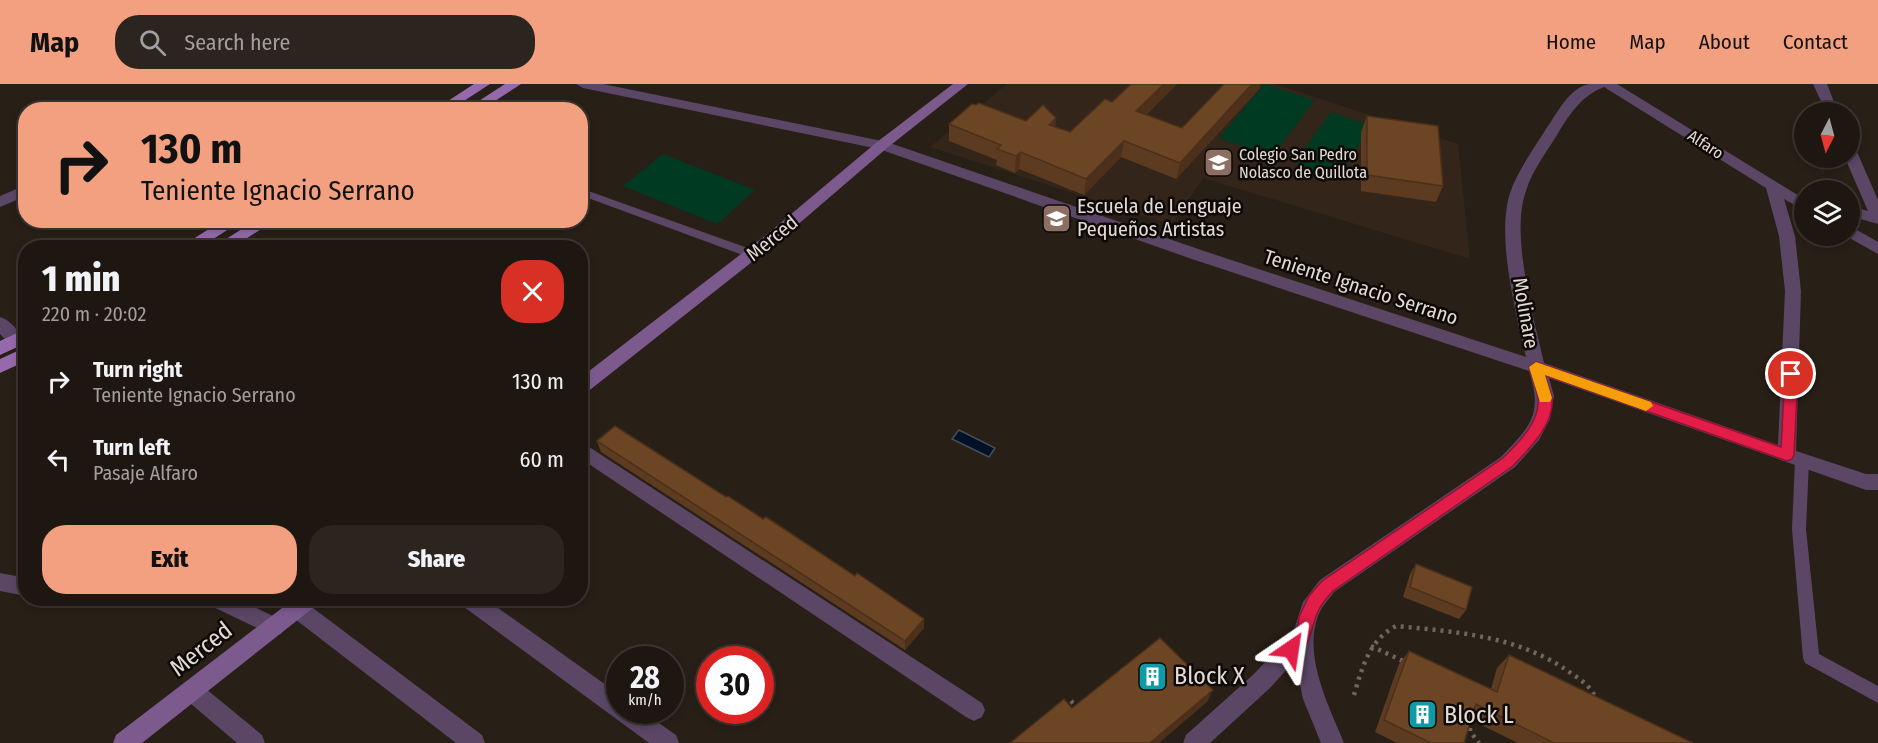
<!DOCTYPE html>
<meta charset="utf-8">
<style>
body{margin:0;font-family:"Fira Sans Condensed",sans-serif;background:#2b241f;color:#f1f3f6;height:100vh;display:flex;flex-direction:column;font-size:22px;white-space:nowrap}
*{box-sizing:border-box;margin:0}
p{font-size:20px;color:#a19f9f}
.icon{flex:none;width:33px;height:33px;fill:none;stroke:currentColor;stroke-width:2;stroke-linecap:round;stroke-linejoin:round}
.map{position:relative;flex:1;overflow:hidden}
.side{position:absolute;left:18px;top:156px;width:570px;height:366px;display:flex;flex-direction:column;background:#1e1711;border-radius:24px;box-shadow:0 3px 9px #0003,0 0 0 2px #3c3631}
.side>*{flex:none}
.banner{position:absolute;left:18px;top:18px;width:570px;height:126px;border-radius:24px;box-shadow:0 3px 9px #0003,0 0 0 2px #3c3631;background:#f2a07f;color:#111;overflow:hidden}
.needle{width:39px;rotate:186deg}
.tools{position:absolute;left:1794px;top:18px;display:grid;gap:12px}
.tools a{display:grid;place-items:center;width:66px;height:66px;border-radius:50%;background:#1e1711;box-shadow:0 3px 9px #0003,0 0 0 2px #3c3631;font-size:30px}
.speed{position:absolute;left:606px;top:562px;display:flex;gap:12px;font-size:30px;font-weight:700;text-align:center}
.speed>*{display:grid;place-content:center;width:78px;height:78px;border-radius:50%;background:#1e1711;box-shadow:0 3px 9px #0003,0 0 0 2px #3c3631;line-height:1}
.speed small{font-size:15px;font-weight:400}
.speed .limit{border:9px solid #d22;background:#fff;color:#111}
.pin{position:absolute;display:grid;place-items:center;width:51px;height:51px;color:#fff;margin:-26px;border:3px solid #fff;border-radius:50%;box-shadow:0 2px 6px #0007}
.me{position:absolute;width:66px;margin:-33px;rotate:32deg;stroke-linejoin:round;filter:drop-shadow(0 0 4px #0008)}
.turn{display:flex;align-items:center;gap:21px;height:126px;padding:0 24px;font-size:27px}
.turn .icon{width:78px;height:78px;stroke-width:2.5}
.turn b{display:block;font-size:42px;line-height:51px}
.round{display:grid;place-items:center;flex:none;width:63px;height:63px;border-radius:24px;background:#2b241f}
.summary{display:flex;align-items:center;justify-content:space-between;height:102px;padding:0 24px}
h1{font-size:36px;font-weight:800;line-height:45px}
.cta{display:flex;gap:12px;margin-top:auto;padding:12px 24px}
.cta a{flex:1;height:69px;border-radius:24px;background:#f2a07f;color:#111;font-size:24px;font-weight:800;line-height:69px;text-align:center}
.cta a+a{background:#2b241f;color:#f1f3f6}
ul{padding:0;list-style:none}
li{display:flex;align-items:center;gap:18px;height:78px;padding:0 24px}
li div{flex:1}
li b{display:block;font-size:22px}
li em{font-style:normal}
header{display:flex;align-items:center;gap:36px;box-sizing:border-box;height:84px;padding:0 30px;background:#f2a07f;color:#111}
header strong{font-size:28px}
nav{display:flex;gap:33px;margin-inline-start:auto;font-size:21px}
.search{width:420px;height:54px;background:#2b241f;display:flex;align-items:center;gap:15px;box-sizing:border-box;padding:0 21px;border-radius:24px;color:#a19f9f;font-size:22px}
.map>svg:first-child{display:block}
.built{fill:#34251a}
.green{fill:#003a23}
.water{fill:#001027;stroke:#444d5c;stroke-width:1.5}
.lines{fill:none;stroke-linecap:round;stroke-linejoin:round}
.path{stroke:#6e665f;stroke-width:4.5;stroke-dasharray:3 5;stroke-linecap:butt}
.service{fill:#5b4666;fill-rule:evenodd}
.minor{fill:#5b4666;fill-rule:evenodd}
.secondary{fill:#7c5a8e;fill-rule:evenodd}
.primary{fill:#9669ac;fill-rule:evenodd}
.wall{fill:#5d3b20}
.shaded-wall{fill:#4c301a}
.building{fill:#6c4525;stroke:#4c301a;stroke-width:1.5}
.route{fill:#e11d48;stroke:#92132f;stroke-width:1.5}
.slow{fill:#f59e0b}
.labels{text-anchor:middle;stroke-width:5;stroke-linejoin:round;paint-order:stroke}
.far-street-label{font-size:16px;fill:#e2dcd7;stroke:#0e0907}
.far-poi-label{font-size:16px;fill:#e2dcd7;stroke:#0e0907;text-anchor:start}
.poi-label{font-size:20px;fill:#e2dcd7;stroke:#0e0907;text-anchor:start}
.street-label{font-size:20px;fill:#e2dcd7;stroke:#0e0907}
.near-street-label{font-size:24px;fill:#e2dcd7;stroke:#0e0907}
.near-poi-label{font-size:24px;fill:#e2dcd7;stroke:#0e0907;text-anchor:start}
</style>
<header>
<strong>Map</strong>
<div class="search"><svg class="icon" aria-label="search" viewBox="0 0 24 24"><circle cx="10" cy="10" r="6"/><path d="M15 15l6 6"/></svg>Search here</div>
<nav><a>Home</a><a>Map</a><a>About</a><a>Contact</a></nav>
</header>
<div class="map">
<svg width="1878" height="659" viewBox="0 0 1878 659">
<rect width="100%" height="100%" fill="#281f17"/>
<!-- built -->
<path class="built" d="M1007 0H1275L1458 60 1470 175 1203 94 1172 141 930 63Z"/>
<!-- green -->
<path class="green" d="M1264 0 1315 16 1272 73 1219 54Z
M1331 28 1372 42 1337 94 1294 79Z
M663 70 755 106 717 140 623 102Z"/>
<!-- water -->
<path class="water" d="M959 346 995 364 989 373 952 355Z"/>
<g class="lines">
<!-- path -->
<path class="path" d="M1371 562 1405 578
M1354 611C1362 584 1369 556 1396 542 1458 548 1521 552 1572 590 1583 597 1593 604 1596 617
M1071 617 1078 624
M1470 636V647L1479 659"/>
<!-- service -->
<path class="service" d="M580 104 756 167 758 170 756 173H748L580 111Z
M1802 371 1807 373 1809 377 1806 445 1819 570 1878 602V619L1805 579 1803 574 1792 445 1795 377 1797 373Z"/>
<!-- minor -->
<path class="minor" d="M576 0H603L887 58 1204 167 1526 273C1516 229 1496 153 1510 109 1518 86 1533 66 1546 45 1556 31 1570 2 1590 0 1599 0 1608 0 1617 0L1804 115V126L1784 115 1795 152 1801 207 1796 367 1866 390H1878V406H1866L1549 294 1554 312 1550 335 1539 356 1515 383 1334 508C1329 515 1321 523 1318 532 1303 573 1329 622 1344 659H1321L1303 615 1295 576 1271 603 1210 659H1183L1186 651 1255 589 1294 546 1303 518 1320 496 1501 373C1531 342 1543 330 1529 287L1192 175 879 65 583 4ZM1604 3 1766 104 1779 152 1785 207 1778 361 1544 279C1534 234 1510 151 1526 107 1532 87 1546 69 1557 51 1569 31 1581 12 1604 3Z
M1813 0H1827L1838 28H1826Z
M1850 64 1857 68 1878 116V140L1850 132V122L1868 127 1845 74H1850Z
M26 101V112L0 123V112Z
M1850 142 1878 158V170L1846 152H1850Z
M0 233C10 236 19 247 24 256L22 260H10L0 250Z
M580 357 982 619 985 626 982 633 974 637 966 633 580 374Z
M0 489 26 494V512L0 507Z
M204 514H236L281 536 285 543 281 550 274 552 207 520Z
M457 514H484L620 611V627H642L676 651 679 659H649L460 520Z
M298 516 305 518 482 651 485 659H456L291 532 288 525 291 518Z
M192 597 200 600 262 651 265 659H237L184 614 181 607 184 600Z"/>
<!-- secondary -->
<path class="secondary" d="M953 0H968L887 64 781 155 586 309 580 310V294L771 147 877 58Z
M295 514H321L318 520 142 659H113L116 651Z"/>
<!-- primary -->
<path class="primary" d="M474 0H490L450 26H434Z
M505 0H521L481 26H465Z
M223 136H243L199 164H179Z
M256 136H275L232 164H212Z
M26 245V259L0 271V257Z
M26 263V277L0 289V275Z"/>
</g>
<!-- wall -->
<path class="wall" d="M1131 0H1177L1146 31 1182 44 1260 4 1176 95 1121 73 1084 111 1019 85 1015 89 996 81 997 76 949 57V40L1026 37 1055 43 1070 48 1112 18Z
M1367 32 1443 102 1436 118 1361 107V48Z
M597 357 726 413 924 535V544L905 566 601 368Z
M1416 480 1466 526 1459 535 1403 513 1410 490Z
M1409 567 1491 605 1497 584 1509 571 1693 659H1518L1471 636 1464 659H1397L1375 648 1399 580Z"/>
<!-- shaded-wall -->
<path class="shaded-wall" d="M1164 0H1177L1133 43 1136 27Z
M1252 0H1260V4L1176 95 1180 79Z
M1056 34 1055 50 1049 41Z
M1124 57 1121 73 1084 111 1086 95Z
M1021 68 1019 85 1015 89 1016 72Z
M924 535V544L905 566V557Z
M1213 606 1207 618 1159 659H1150Z"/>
<!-- building -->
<path class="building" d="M1131 0H1164L1136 27 1182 44 1224 0H1252L1180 79 1124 57 1086 95 1021 68 1016 72 997 65 1001 61 949 40 972 20 976 21 979 19 1026 37 1043 21 1056 34 1049 41 1070 48 1105 15 1112 18Z
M1367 32 1438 42 1443 102 1367 91Z
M615 342 726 413 728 412 763 435 766 433 855 492 857 489 924 535 905 557 597 357Z
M1416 480 1472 503 1466 526 1410 503Z
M1160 554 1213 606 1150 659H1010L1064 615 1072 624Z
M1409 567 1497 608 1509 571 1693 659H1554L1476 620 1464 659H1431L1384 636Z"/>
<!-- route -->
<path class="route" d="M1536 278 1781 363 1785 290 1791 285 1796 287 1798 290 1794 371 1792 375 1787 377 1545 291C1547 298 1550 306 1552 314 1555 340 1529 365 1513 382L1333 507C1327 514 1320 521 1317 530 1310 547 1311 565 1291 573L1285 570 1282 565 1297 547 1299 533 1309 512 1322 497 1503 374C1518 359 1540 338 1538 315 1537 304 1532 293 1529 283Z"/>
<!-- slow -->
<path class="slow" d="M1536 278 1651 318 1653 322 1646 327 1545 291 1552 314 1550 318H1540L1529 283Z"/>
<!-- icons -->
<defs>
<symbol id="school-square" viewBox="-11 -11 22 22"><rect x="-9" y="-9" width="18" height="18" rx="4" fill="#8d6e63" stroke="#0e0907"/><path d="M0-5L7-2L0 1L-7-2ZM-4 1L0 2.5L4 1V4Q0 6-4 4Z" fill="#fff"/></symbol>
<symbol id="building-square" viewBox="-11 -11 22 22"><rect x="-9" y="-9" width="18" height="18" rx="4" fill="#0f9aa8" stroke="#0e0907"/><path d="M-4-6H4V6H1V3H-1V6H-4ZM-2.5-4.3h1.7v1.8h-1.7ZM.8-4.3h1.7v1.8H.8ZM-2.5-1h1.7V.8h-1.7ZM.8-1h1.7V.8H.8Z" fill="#fff"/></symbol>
</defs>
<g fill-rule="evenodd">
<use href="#school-square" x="1202" y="62" width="33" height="33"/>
<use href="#school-square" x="1040" y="118" width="33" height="33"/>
<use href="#building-square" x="1136" y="576" width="33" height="33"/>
<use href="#building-square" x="1406" y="614" width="33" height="33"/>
</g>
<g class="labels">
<!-- far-street labels -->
<g class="far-street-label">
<text transform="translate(1706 60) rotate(33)" y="6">Alfaro</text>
</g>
<!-- far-poi labels -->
<g class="far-poi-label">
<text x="1239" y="76">Colegio San Pedro<tspan x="1239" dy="18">Nolasco de Quillota</tspan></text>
</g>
<!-- poi labels -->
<g class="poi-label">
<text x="1077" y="129">Escuela de Lenguaje<tspan x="1077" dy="23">Pequeños Artistas</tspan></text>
</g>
<!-- street labels -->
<g class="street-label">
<text transform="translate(772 154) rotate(-39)" y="7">Merced</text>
<text transform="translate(1361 203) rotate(18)" y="7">Teniente Ignacio Serrano</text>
<text transform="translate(1526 229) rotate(80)" y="7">Molinare</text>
</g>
<!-- near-street labels -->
<g class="near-street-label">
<text transform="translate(201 565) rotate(-38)" y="8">Merced</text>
</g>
<!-- near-poi labels -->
<g class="near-poi-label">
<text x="1174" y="600">Block X</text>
<text x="1444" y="639">Block L</text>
</g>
</g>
</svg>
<div class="tools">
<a><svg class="needle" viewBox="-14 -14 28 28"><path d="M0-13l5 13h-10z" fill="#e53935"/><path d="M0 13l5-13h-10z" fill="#a19f9f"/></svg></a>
<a><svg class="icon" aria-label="layers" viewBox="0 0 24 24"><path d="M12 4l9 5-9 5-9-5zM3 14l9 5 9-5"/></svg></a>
</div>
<div class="speed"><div>28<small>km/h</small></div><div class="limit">30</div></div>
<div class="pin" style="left:1791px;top:290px;background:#d93025"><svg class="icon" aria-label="arrive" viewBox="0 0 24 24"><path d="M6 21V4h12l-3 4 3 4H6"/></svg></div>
<svg class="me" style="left:1291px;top:565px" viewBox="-20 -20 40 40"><path d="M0-17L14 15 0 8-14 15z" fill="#e11d48" stroke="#fff" stroke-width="4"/></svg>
<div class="banner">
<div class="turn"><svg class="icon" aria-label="right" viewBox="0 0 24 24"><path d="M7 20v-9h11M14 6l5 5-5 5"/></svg><div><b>130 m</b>Teniente Ignacio Serrano</div></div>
</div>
<section class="side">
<div class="summary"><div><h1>1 min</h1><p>220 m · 20:02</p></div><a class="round" style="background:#d93025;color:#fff"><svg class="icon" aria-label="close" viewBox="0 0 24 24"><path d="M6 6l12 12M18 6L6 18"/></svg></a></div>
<ul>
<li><svg class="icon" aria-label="right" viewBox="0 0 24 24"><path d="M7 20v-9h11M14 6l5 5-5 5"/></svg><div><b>Turn right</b><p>Teniente Ignacio Serrano</p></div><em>130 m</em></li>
<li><svg class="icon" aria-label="left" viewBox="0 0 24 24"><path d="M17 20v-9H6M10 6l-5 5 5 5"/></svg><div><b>Turn left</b><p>Pasaje Alfaro</p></div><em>60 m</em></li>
</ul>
<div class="cta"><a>Exit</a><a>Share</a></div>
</section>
</div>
